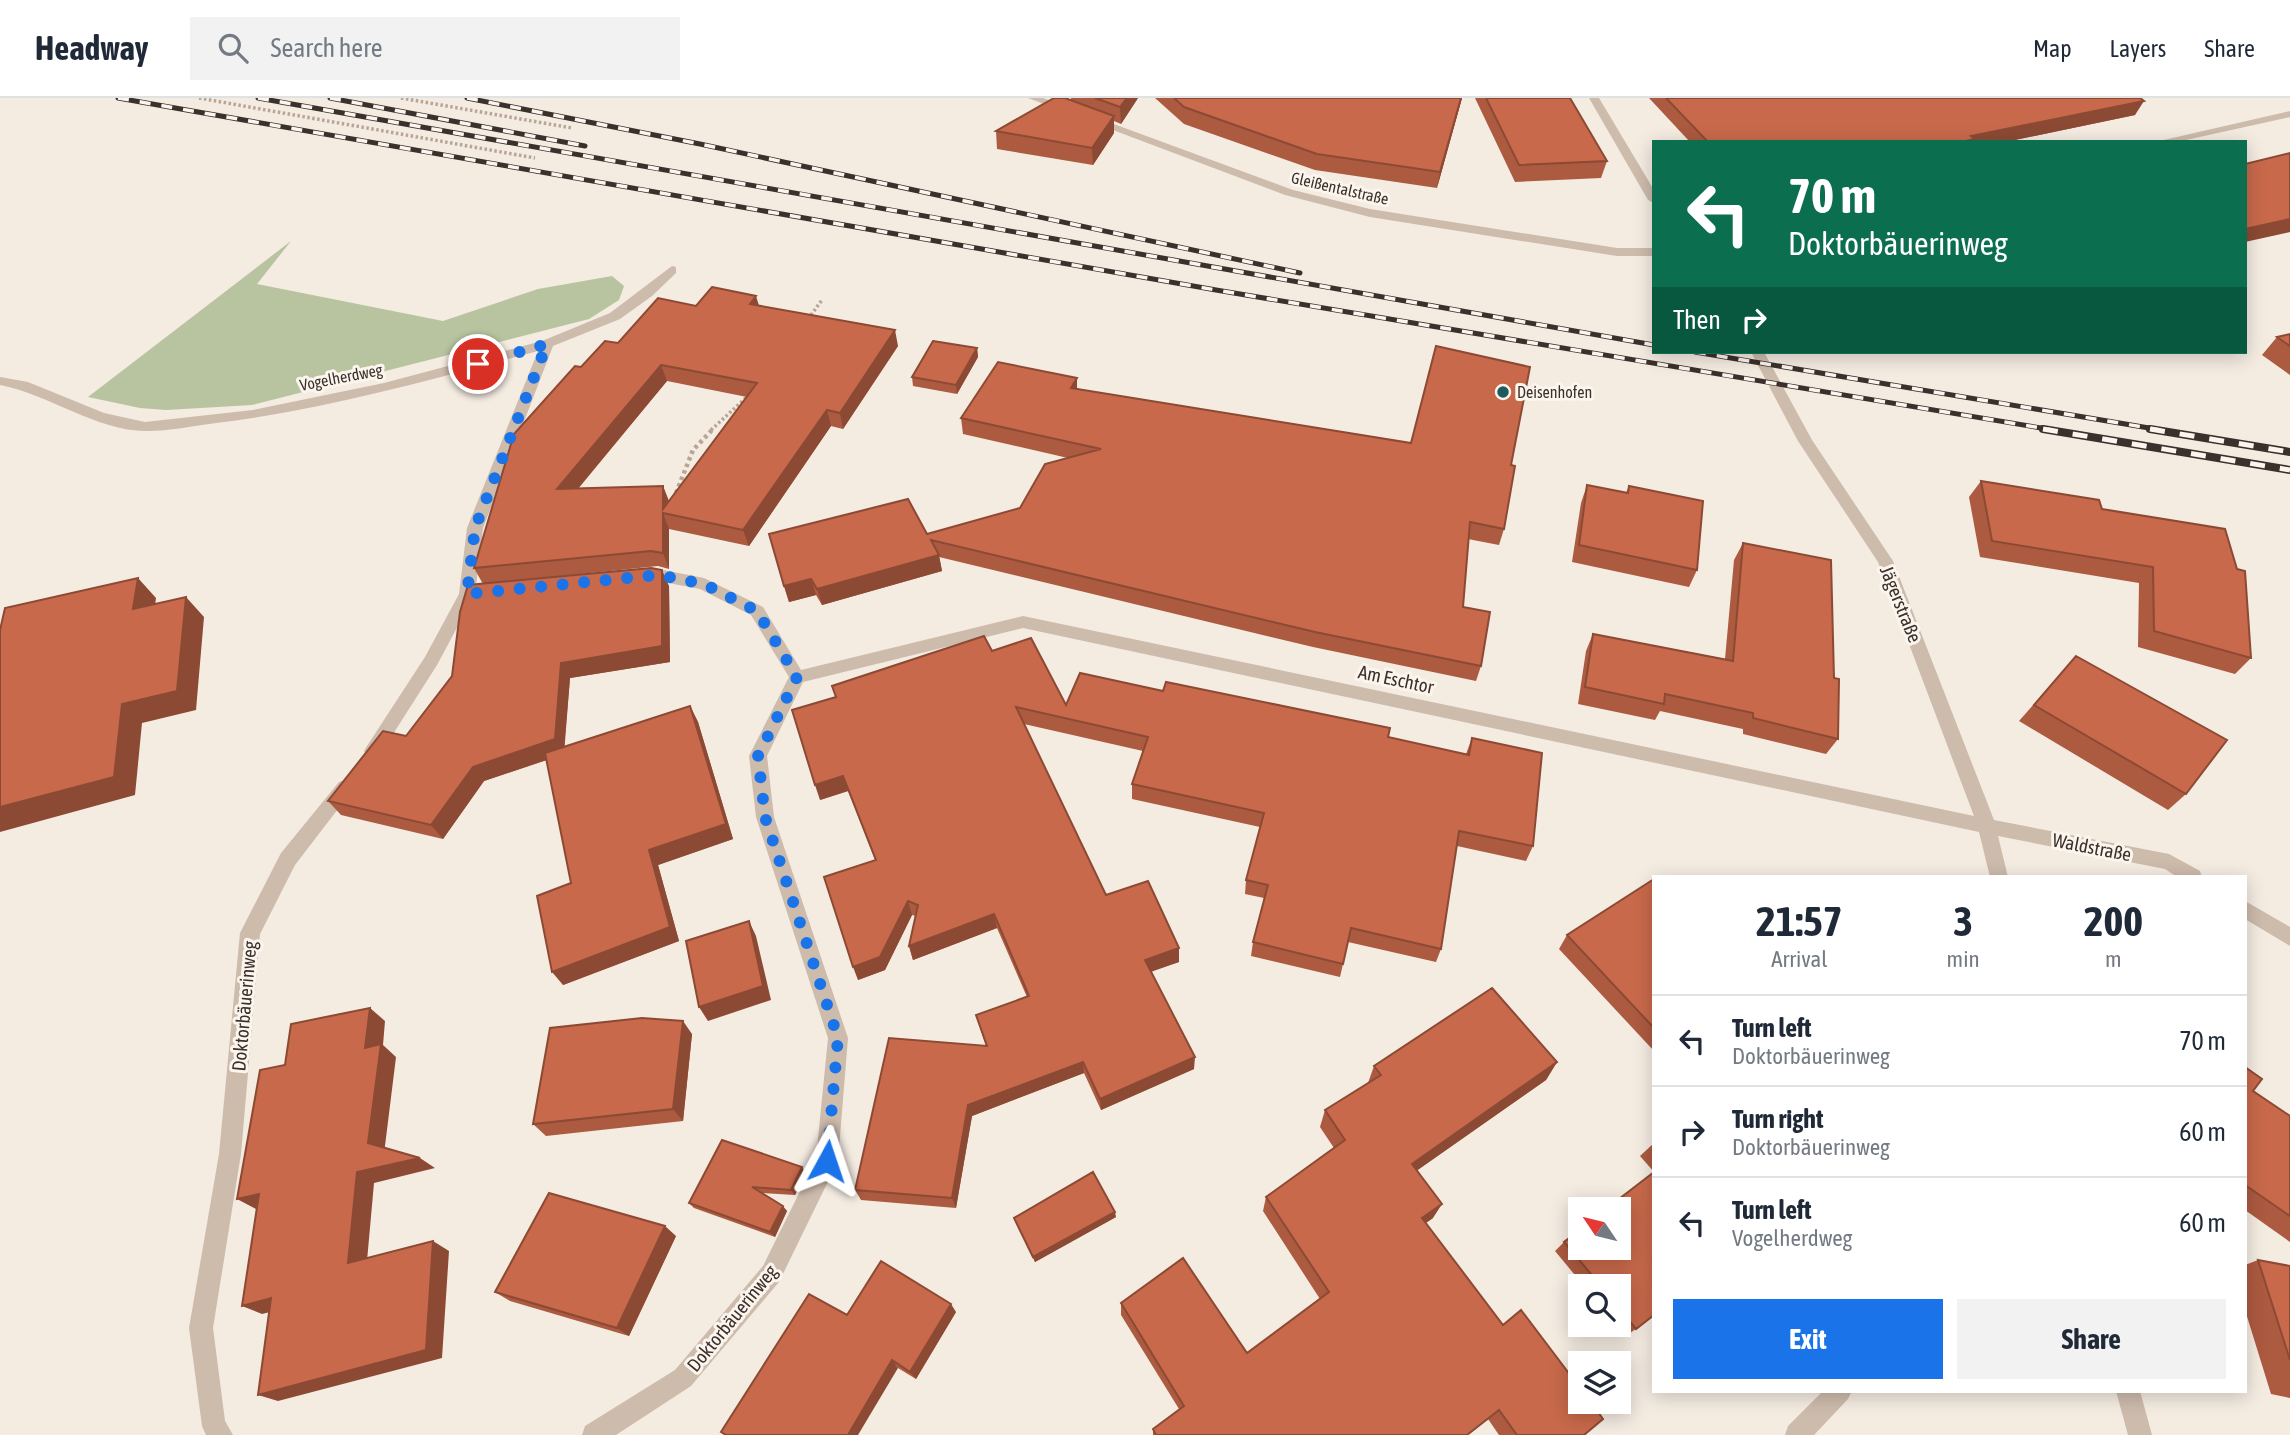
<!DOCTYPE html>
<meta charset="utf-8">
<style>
body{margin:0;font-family:"Asap Condensed",sans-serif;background:#f2f2f3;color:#1f2937;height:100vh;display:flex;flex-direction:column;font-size:26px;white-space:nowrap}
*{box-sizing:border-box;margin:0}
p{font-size:23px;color:#747a83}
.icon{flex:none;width:38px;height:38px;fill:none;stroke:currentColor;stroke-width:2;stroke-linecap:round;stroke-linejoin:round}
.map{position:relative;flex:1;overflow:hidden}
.side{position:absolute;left:1652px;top:777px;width:595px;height:518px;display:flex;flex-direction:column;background:#fff;border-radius:0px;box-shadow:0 4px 18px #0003}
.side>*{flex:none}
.hud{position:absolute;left:1652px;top:42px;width:595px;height:214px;border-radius:0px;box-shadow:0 4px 18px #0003;background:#0b6e4f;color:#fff;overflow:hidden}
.needle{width:46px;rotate:305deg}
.buttons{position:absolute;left:1568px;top:1099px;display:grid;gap:14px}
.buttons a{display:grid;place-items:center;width:63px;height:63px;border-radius:0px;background:#fff;box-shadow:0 4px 18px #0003;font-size:35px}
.pin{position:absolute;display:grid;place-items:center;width:60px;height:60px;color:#fff;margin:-30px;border:4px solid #fff;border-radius:50%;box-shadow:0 2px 7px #0007}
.me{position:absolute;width:77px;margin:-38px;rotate:5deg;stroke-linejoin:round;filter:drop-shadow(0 0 5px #0008)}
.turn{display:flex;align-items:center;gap:24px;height:147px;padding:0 21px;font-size:32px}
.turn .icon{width:91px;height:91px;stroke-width:2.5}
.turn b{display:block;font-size:49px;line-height:60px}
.then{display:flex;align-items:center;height:66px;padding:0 21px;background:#0003;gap:14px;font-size:26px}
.eta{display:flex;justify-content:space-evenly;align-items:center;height:119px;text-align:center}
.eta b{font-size:42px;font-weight:700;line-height:49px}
.primary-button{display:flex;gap:14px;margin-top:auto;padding:14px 21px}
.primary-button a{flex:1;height:80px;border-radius:0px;background:#1a73e8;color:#fff;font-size:28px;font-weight:700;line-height:80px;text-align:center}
.primary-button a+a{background:#f2f2f3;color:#1f2937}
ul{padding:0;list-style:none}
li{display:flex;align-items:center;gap:21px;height:91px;padding:0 21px;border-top:2px solid #e0e1e3}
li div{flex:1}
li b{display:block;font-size:26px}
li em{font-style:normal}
header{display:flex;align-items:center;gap:42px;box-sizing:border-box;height:98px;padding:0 35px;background:#fff;border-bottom:2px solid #e0e1e3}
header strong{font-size:33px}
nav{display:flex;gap:38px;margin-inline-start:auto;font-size:24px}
.search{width:490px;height:63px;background:#f2f2f3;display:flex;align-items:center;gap:18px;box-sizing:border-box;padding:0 24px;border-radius:0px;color:#747a83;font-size:26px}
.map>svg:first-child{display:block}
.green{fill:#b8c4a0}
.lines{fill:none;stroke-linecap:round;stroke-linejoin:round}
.path-far1{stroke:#b9a596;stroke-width:3.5;stroke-dasharray:2.5 2.5;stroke-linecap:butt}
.path{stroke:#b9a596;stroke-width:4.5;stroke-dasharray:3.5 3.5;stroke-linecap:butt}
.minor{fill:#cdbbac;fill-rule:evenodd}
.rail-far1-casing{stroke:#3b302b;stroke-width:5}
.rail-casing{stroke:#3b302b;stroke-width:8}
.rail-far1{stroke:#fbf5ee;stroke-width:3.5;stroke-dasharray:11;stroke-linecap:butt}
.rail{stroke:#fbf5ee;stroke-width:5;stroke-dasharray:15;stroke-linecap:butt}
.wall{fill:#ac5a40;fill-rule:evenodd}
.shaded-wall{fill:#8c4a34}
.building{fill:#c8694b;stroke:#8c4a34;stroke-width:2;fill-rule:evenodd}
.route{stroke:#1a73e8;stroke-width:12;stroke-dasharray:0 21.6}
.poi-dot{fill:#1f5a5e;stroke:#fbf5ee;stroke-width:2.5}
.labels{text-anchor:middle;stroke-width:6;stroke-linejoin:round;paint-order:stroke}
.far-street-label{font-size:16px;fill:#3b302b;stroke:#fbf5ee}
.far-poi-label{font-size:16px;fill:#3b302b;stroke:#fbf5ee;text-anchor:start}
.street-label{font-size:19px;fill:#3b302b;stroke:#fbf5ee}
</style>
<header>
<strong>Headway</strong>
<div class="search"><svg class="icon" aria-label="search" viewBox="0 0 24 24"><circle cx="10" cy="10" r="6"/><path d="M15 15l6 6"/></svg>Search here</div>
<nav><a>Map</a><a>Layers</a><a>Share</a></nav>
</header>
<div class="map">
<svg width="2290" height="1337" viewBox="0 0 2290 1337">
<rect width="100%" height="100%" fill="#f4ebe1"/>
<!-- green -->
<path class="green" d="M291 143 257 186 443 223 538 191 612 178 624 188 619 202 589 221 252 307 166 312 140 310 88 299Z"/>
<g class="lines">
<!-- path-far1 -->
<path class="path-far1" d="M199 0 535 60
M401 0 572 30
M808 221 822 202
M711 332 749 297"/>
<!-- path -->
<path class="path" d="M676 395 693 352 713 331"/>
<!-- minor -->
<path class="minor" d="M1028 0H1043L1293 92 1370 111 1617 150H1654V158H1617L1370 119 1285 97Z
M1589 0H1599L1654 92V105L1648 102Z
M2290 13V19L2177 44H2155Z
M672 168 676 169V175L652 198 620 221 553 248 483 430 475 496 437 567 379 658H367L364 653 367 648 425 559 459 496 467 430 538 253C432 281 325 312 216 325 193 328 169 333 147 333 99 334 48 296 0 287V279L28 284 104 315 145 324 253 312 384 285 542 243 610 215Z
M1751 254H1764L1812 342 1893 463 1994 722 2169 756 2200 773 2202 779H2177L2165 771 1998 738 2008 779H1990L1979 734 1023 530 803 584 767 658 774 719 848 940 838 1063 779 1184 691 1288 616 1337H582L585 1328 675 1272 763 1168 816 1061 828 940 756 719 749 658 789 579 751 517 700 491 658 483 636 482 634 478 636 474 658 471 704 480 763 509 801 572 1023 518 1974 718 1878 464 1798 343Z
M345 682 351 684 354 689 351 694 295 767 260 836 241 1056 213 1230 225 1323 233 1337H206L202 1328 189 1230 219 1056 240 835 281 755 339 684Z
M2245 803 2290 829V848L2245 821Z
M1823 1293H1852L1848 1301 1814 1337H1785L1788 1328Z
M2116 1293H2140L2152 1337H2128Z"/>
<defs>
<path id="rail-far1" d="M118 0 1216 192 2053 332
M258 0 1654 247
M330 0 585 48
M467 0 700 46 1300 175
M1695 254 2161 332"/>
<path id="rail" d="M2043 331 2290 372
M2150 331 2290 354"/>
</defs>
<!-- rail-far1 casing -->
<use href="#rail-far1" class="rail-far1-casing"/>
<!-- rail casing -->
<use href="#rail" class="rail-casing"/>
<!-- rail-far1 -->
<use href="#rail-far1" class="rail-far1"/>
<!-- rail -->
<use href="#rail" class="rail"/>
</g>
<!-- wall -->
<path class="wall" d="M1071 0H1138L1121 26 1114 23V35L1093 67 997 51 996 33 1071 2Z
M1155 0H1462L1437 90 1315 72 1184 26Z
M1475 0H1570L1607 63 1601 80 1515 84Z
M1649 0H2140L2135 17 2005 44H1690Z
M759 207 898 248 843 331 831 328 749 448 669 431V471L658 468 483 486 474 470 581 269 618 245 696 208ZM667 283 747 299 669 403 663 388 578 391Z
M2290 236V277L2262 257 2277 239Z
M977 250 978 259 957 296 913 288 912 279Z
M1077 280V291L1511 367 1504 431 1499 447 1468 441 1463 509 1481 568 1476 583 1313 549 939 459 942 473 822 507 816 497 789 504 784 488 927 436 1020 410 1068 360 963 336 961 320Z
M1981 383 2102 411 2237 471 2251 560 2235 576 2138 549 2139 485 1980 459 1969 399Z
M1587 387 1626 395 1629 388 1697 472 1689 489 1572 464 1581 405Z
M1743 445 1834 580 1838 641 1826 656 1743 636V631L1660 613 1655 622 1578 606 1586 553 1593 536 1725 561 1734 462Z
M669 488 670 564 570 580 564 649 690 608 698 624 733 741 658 767 679 843 563 887 571 785 547 662 484 683 443 741 341 717 328 703 406 638Z
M992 553 1066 607 1163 593 1466 656 1472 640 1533 748 1526 763 1457 748 1441 851 1436 864 1348 844 1340 879 1251 858 1253 844 1264 800 1245 796 1246 782 1260 729 1132 701V686L1143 653 1024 626 1106 797 1179 864 1151 873 1194 971 1101 1012 1084 975 972 1018 956 1110 861 1102 855 1092 986 948 976 917 1027 899 997 830 913 862 909 848 916 818 912 817 885 872 858 882 875 762 848 693 820 702Z
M2076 558 2186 696 2168 712 2019 623Z
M1654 781V953L1559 851 1567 837Z
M692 936 683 1023 546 1038 533 1026Z
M1557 964 1546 982 1417 1072 1433 1120 1426 1125 1584 1337H1499L1488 1321 1467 1337H1153V1331L1179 1311 1121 1217V1205L1247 1255 1320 1201 1263 1113 1266 1099 1334 1050 1320 1029 1325 1012 1368 985 1374 968Z
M2245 969 2253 993 2290 1018V1144L2245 1112Z
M1654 1045V1074L1640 1058Z
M1654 1074V1217L1625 1239 1615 1227H1619V1188H1584L1555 1153 1564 1144 1580 1132V1150H1619V1111H1606Z
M806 1075 795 1097 762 1095 787 1113 775 1139 694 1110 689 1105Z
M1116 1119 1035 1164 1014 1120Z
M676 1138 629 1238 510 1203 495 1194Z
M2258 1162 2290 1168V1300L2271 1296 2245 1212V1167Z
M956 1214 916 1281 898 1270 847 1217Z"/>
<!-- shaded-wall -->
<path class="shaded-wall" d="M1127 0H1138L1121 26 1120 9Z
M1461 0H1462L1437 90 1440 74Z
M2144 3 2135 17 2005 44H1961L1971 38Z
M1114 18V35L1093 67 1092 50Z
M2290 121V134L2245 144V131Z
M756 198 761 214 750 206Z
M895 232 898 248 843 331 840 315Z
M977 250 978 259 957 296 956 287Z
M661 267 667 283 564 407 557 391Z
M1077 280V297L1071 290Z
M827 312 831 328 749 448 743 432Z
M663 388 669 404 663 411Z
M663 415 669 431V471L663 455Z
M939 457 942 473 822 507 817 491Z
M662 472 669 488 670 564 570 580 564 656 484 683 443 741 431 727 473 669 561 565Z
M138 480 156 500 152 531 133 511Z
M811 481 816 497 789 504 784 488Z
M186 499 204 519 196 612 142 625 135 697 0 734V709L122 606Z
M690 608 698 624 733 741 658 767 679 843 563 887 552 874 649 752Z
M843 678 848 693 820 702 815 687Z
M908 803 912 817 885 872 858 882 853 869Z
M994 816 997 830 913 862 909 848Z
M749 823 756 838 771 902 708 923 699 909Z
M1179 850V864L1145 876V862Z
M370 910 385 923 383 947 396 959 384 1056 368 1045 365 950Z
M683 923 692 936 683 1023 673 1011Z
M1195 959 1194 971 1101 1012 1100 1001Z
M1083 964 1084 975 972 1018 956 1110 952 1100 968 1007Z
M1557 964 1546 982 1405 1081 1412 1066Z
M420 1060 435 1070 374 1085 366 1174 348 1165 357 1074Z
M802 1069 806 1075 795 1097 791 1092Z
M259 1096 256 1111 237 1101Z
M1442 1106 1433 1120 1414 1133 1422 1120Z
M783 1108 787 1113 775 1139 770 1134Z
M1115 1114 1116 1119 1035 1164 1033 1159Z
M665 1128 676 1138 629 1238 617 1230Z
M433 1143 449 1153 442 1260 278 1303 258 1297Z
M271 1200 291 1209 262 1216 242 1208Z
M951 1206 956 1214 916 1281 910 1274Z
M892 1262 898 1270 858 1337H848Z"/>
<!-- building -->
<path class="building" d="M1054 0H1065L1114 18 1092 50 996 33Z
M1095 0H1127L1120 9Z
M1174 0H1461L1440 74 1317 56 1184 9Z
M1486 0H1570L1607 63 1519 67Z
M1666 0H2140L2144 3 1971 38 1975 41 1961 44H1708Z
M2290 55V121L2245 131V66Z
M712 189 756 198 750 206 895 232 840 315 827 312 743 432 663 415V455L651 453 474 470 514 336 575 268 581 269 605 243 618 245 658 200 696 208ZM661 267 757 285 663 411V388L557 391Z
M2290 236V248L2277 239Z
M933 243 977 250 956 287 912 279Z
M1436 248 1530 269 1511 367 1515 368 1504 431 1470 424 1463 509 1490 514 1481 568 1315 534 931 442 939 457 817 491 811 481 784 488 769 436 908 401 927 436 1020 410 1045 366 1101 351 961 320 998 264 1077 280 1071 290 1411 345Z
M1981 383 2099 402 2102 411 2225 431 2237 471 2245 473 2251 560 2154 533 2153 469 1992 443Z
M1587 387 1628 395 1629 388 1703 403 1697 472 1579 447Z
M1743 445 1831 462 1834 580 1839 581 1838 641 1753 620V615L1665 596 1664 606 1585 589 1593 536 1733 563Z
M651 470 662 472V548L561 565 555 641 473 669 431 727 328 703 383 633 406 638 452 578 460 514 468 487Z
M138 480 133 511 186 499 177 593 122 606 114 679 0 709V532L5 510Z
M984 538 992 553 1031 540 1066 607 1080 575 1163 593 1166 584 1390 630 1388 639 1469 657 1472 640 1542 655 1533 748 1459 733 1441 851 1351 830 1343 866 1253 844 1268 787 1246 782 1264 715 1132 686 1148 639 1016 609 1106 797 1148 783 1179 850 1145 862 1195 959 1100 1001 1083 964 968 1007 952 1100 855 1092 889 940 987 948 976 917 1029 898 994 816 909 848 918 807 908 803 880 859 853 869 824 779 876 762 843 678 815 687 792 612 836 599 832 588Z
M2076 558 2227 642 2186 696 2034 607Z
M690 608 726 726 649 752 670 829 552 874 537 798 571 785 545 655Z
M1654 781V930L1567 837Z
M749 823 763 888 699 909 686 843Z
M1492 890 1557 964 1412 1066 1442 1106 1422 1120 1503 1227 1521 1212 1580 1290V1304H1591L1603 1321 1584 1337H1517L1499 1312 1467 1337H1156L1153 1331 1184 1308 1121 1205 1183 1160 1247 1255 1329 1194 1266 1099 1345 1042 1325 1012 1381 977 1374 968Z
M370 910 365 950 381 946 368 1045 420 1060 357 1074 348 1165 433 1143 426 1252 258 1297 271 1200 242 1208 259 1096 237 1101 260 972 285 967 291 926Z
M642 920 683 923 673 1011 533 1026 550 930Z
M2245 969 2262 981 2253 993 2290 1018V1118L2245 1087Z
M722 1042 802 1069 791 1092 752 1089 783 1108 770 1134 689 1105Z
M1093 1074 1115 1114 1033 1159 1014 1120Z
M1654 1074V1217L1636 1231 1619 1210V1188H1601L1564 1144 1580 1132V1150H1619V1111H1606Z
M549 1095 665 1128 617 1230 495 1194Z
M2258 1162 2290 1168V1262Z
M881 1163 951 1206 910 1274 892 1262 848 1337H726L721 1334 809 1196 847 1217Z"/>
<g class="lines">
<!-- route -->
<path class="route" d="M478 266 547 246 475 430 467 496 658 477 704 486 757 513 797 579 758 658 765 719 838 940 827 1063"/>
</g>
<!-- markers -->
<circle class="poi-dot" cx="1503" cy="294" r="7"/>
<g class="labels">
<!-- far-street labels -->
<g class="far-street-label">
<text transform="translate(1340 90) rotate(13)" y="6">Gleißentalstraße</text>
<text transform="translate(341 279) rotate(-11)" y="6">Vogelherdweg</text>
</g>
<!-- far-poi labels -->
<g class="far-poi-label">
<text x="1517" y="300">Deisenhofen</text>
</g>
<!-- street labels -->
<g class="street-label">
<text transform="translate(1901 506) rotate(68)" y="7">Jägerstraße</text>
<text transform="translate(1396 581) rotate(12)" y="7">Am Eschtor</text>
<text transform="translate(2092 749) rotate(11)" y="7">Waldstraße</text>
<text transform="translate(244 908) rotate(-85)" y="7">Doktorbäuerinweg</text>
<text transform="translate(732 1220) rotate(-51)" y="7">Doktorbäuerinweg</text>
</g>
</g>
</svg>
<div class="buttons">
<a><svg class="needle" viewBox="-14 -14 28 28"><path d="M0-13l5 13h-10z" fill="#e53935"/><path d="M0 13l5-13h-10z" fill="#747a83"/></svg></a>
<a><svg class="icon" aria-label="search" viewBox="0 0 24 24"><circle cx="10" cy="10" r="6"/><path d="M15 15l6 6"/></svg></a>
<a><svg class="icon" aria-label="layers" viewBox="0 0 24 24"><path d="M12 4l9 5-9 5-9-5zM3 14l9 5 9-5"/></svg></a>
</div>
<div class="pin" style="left:478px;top:266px;background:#d93025"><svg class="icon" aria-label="arrive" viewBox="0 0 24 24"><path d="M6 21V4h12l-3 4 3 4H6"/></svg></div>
<svg class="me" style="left:827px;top:1063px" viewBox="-20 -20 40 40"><path d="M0-17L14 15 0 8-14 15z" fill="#1a73e8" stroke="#fff" stroke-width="4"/></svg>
<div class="hud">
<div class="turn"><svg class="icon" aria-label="left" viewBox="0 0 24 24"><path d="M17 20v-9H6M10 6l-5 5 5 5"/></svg><div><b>70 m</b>Doktorbäuerinweg</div></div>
<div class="then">Then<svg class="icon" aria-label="right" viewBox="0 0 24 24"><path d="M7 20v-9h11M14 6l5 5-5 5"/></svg></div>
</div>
<section class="side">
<div class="eta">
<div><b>21:57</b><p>Arrival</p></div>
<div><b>3</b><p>min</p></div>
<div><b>200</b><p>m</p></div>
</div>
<ul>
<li><svg class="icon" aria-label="left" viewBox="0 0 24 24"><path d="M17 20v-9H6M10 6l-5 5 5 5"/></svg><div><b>Turn left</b><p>Doktorbäuerinweg</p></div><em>70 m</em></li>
<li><svg class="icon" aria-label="right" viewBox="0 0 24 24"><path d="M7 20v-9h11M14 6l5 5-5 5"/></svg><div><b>Turn right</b><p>Doktorbäuerinweg</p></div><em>60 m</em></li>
<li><svg class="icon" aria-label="left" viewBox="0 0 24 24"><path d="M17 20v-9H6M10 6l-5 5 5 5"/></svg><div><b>Turn left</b><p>Vogelherdweg</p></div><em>60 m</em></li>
</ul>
<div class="primary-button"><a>Exit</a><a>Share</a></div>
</section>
</div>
